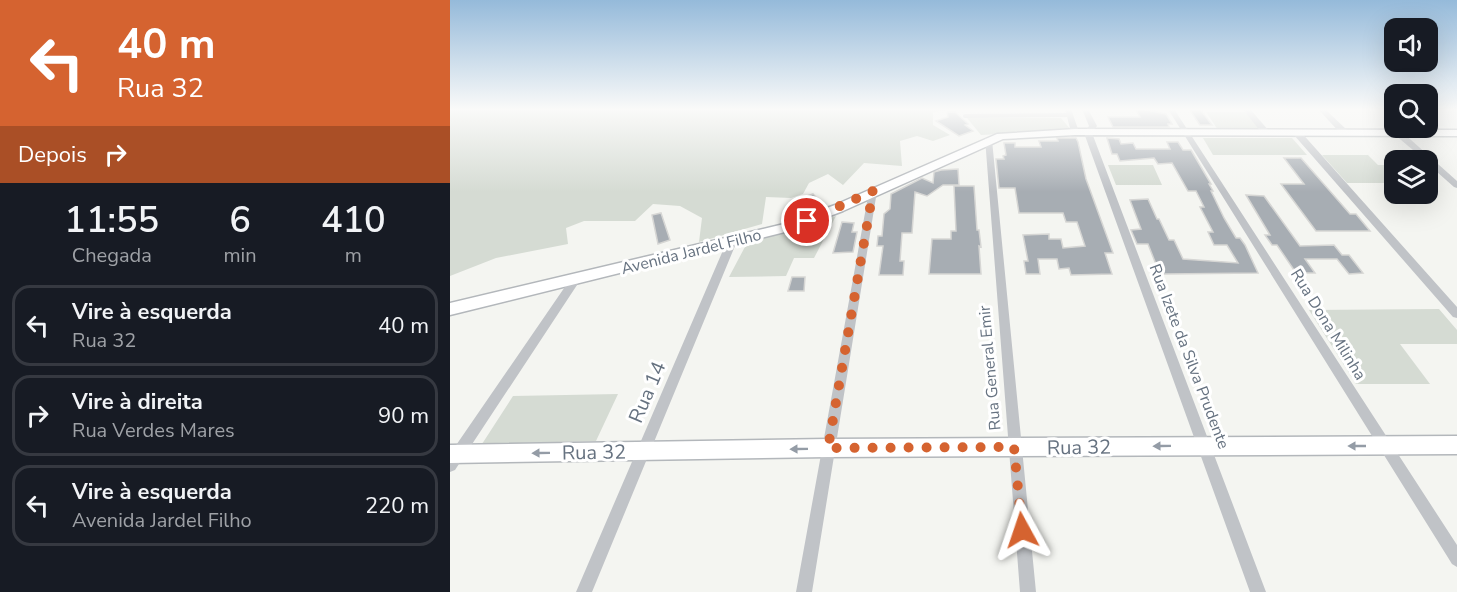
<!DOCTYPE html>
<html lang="pt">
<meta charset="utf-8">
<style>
body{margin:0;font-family:"Nunito Sans",sans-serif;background:#20242c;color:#f1f3f6;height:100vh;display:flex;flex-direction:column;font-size:22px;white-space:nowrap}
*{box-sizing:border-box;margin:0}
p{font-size:20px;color:#9ea1a6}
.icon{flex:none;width:33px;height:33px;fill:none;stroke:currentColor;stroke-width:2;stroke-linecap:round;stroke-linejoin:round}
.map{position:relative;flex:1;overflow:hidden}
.panel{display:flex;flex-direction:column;background:#171b24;width:450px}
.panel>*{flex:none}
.banner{background:#d56330;color:#fff;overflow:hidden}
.fabs{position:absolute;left:934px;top:18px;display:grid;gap:12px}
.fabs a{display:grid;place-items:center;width:54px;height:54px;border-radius:12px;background:#171b24;box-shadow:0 6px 24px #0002;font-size:30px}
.pin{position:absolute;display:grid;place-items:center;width:51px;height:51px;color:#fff;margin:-26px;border:3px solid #fff;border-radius:50%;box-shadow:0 2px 6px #0007}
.me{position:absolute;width:66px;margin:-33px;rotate:355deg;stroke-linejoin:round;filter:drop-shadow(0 0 4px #0008)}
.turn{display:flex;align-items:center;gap:21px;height:126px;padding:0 18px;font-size:27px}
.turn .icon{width:78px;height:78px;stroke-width:2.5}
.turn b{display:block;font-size:42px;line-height:51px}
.then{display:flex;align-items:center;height:57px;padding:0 18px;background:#0003;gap:12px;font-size:22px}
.eta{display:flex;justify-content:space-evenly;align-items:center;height:102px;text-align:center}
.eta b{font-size:36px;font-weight:600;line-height:42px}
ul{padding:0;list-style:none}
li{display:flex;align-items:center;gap:18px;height:81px;margin:0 12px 9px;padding:0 6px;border:3px solid #363941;border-radius:18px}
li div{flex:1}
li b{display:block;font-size:22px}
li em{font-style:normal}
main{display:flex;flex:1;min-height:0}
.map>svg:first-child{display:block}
.green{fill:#d5dbd3}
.building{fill:#a7adb3;stroke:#d6d6d4;stroke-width:1.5}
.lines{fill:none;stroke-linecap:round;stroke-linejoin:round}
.secondary-casing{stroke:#b3b7bb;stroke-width:3}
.service{stroke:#c0c3c7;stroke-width:4}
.minor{fill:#c0c3c7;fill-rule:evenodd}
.secondary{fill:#fff;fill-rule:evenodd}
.oneway{fill:#949ca6}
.route{stroke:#d56330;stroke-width:10;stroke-dasharray:0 18}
.labels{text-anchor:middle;stroke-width:6;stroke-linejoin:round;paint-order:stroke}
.street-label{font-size:16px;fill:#667280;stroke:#fff}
.near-street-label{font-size:20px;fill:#667280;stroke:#fff}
</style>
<main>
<section class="panel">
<div class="banner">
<div class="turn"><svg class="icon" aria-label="left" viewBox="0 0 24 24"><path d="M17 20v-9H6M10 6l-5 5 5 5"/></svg><div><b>40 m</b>Rua 32</div></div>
<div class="then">Depois<svg class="icon" aria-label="right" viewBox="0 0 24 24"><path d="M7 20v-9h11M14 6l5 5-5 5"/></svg></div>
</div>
<div class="eta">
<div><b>11:55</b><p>Chegada</p></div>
<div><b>6</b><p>min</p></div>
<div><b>410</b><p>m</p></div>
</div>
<ul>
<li><svg class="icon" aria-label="left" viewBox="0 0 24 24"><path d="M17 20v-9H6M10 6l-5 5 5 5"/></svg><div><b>Vire à esquerda</b><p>Rua 32</p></div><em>40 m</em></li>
<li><svg class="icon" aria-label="right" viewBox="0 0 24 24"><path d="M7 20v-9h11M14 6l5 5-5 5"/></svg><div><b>Vire à direita</b><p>Rua Verdes Mares</p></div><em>90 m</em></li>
<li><svg class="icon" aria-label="left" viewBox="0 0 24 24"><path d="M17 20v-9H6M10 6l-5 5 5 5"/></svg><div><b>Vire à esquerda</b><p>Avenida Jardel Filho</p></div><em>220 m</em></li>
</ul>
</section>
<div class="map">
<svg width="1007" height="592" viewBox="0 0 1007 592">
<rect width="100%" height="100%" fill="#f4f5f1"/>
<!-- green -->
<path class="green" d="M0 109H505L483 112V125L500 135 483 141 467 136 450 141 452 166 414 163 393 185 378 174 359 183 353 194 341 198 316 197 312 224 249 242 252 218 230 206 203 204 185 221H134L116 228 118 244 46 258 0 276Z
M756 112H796L810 130H768Z
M517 118H611L621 130 531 135Z
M753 138H842L857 155H763Z
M872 155H918L928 165H945V183H897Z
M658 165H703L712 185H666Z
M386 216 364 258H344L336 276 279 277 297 243Z
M989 309 1007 330V344H950L980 384H906L859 310Z
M168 394 146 441 32 444 63 396Z"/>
<!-- building -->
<path class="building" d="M692 109 716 114 722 124H718L719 127H663L658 117H690L686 110Z
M739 109H750L762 125H750Z
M497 112H505L518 124 515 125 523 131 509 136 486 121 498 117Z
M607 138H626L628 142 636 179 663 253H655L662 274 621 275 619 268 609 269 607 259H588L590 274H576L574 261H578L573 235 599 234V239H611L613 248 635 246 627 222H616L613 213H569L565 188H549L546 159H554L553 156 556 155 554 143H565V147H591L589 141H608Z
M657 138 669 139 671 144 683 143 686 149H720L717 142H728L733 150H741L761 184H759L763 191H761L774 218 786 238H790L795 245 808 273 714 274 709 272 698 244H687L681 230 691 229 680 200 698 199 707 219H709L719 240H724L733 259 788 263 777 245H764L758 232H763L750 207H754L746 191H738L722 163 708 164 704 158 670 161 667 154H662Z
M834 158H851L900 214H906L920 231H866L831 184H854Z
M508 169 509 185H493L477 196 465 192 462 233H452L450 261H454L453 275H429L433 246H427L428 236H432L434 214 440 209 441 194 472 178 483 183 484 172 491 170Z
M504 186H524L527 230H529L531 247 529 246 531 274H479L482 239H501V231H506Z
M363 194 373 205 351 213 341 202Z
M796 195 814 196 850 246 884 245 892 255H899L913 273 899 274 887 259H855L865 273H846L827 245H822L820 242 815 235H820Z
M211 213 220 240 208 244 202 215Z
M392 222 404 223 402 232H407L403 252 383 253Z
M342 277H355L354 291H338Z"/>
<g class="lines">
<defs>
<path id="secondary" d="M625 129 1007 130V136L625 135 553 139 393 211 343 230 0 315V303L334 224 385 205 547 134Z
M1007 436V454L378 457 0 463V445L378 439Z"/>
</defs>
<!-- secondary casing -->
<use href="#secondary" class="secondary-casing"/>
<!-- service -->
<path class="service" d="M515 116 618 115"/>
<!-- minor -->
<path class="minor" d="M615 109H621L629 132 628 134 621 132Z
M632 109H638L647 126 642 133 816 592H800L634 133 639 126Z
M718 109H724L1007 545V567L1002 564Z
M793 109H800L819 131V135H813Z
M868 109H875L898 131V135H892Z
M965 128H972L979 133 972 135Z
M844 131H850L1007 307V318L1003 317 844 135Z
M945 131H951L1007 181V188L1004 187 978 164V160H975L945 135Z
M535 138 542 140 586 592H570Z
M423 188 427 191 362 592H346L419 191Z
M282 238 287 241 142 592H126L277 241Z
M125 276 129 278 130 280 129 282 5 470 0 472V454L121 278Z"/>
<!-- secondary -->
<use href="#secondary" class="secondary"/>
</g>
<!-- one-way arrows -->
<defs><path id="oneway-solid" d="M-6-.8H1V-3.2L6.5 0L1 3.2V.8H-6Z" transform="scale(1.5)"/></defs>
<g class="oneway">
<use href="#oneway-solid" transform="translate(712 446) rotate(179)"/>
<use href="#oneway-solid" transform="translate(907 446) rotate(180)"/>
<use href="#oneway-solid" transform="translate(349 449) rotate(179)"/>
<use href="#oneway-solid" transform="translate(91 453) rotate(179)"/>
</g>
<!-- sky -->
<linearGradient id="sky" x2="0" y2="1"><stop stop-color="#95bada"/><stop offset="0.57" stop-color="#fafaf9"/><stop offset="1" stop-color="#fafaf9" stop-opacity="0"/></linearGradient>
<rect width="1007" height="192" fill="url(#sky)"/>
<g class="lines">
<!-- route -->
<path class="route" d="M357 221 423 191 378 448 564 447 572 530"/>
</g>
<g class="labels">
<!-- street labels -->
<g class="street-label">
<text transform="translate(241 251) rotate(-14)" y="6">Avenida Jardel Filho</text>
<text transform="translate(879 324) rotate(58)" y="6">Rua Dona Milinha</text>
<text transform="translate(740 356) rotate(69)" y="6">Rua Izete da Silva Prudente</text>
<text transform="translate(539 368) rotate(-95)" y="6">Rua General Emir</text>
</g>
<!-- near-street labels -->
<g class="near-street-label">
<text transform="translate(197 392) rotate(-67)" y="7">Rua 14</text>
<text transform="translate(629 447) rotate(-1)" y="7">Rua 32</text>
<text transform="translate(144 452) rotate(-1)" y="7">Rua 32</text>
</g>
</g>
</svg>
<div class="fabs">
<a><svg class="icon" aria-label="sound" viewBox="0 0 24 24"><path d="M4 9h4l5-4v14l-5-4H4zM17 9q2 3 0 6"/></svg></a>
<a><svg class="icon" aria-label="search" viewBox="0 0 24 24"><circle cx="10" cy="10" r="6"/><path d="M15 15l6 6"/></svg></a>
<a><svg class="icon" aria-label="layers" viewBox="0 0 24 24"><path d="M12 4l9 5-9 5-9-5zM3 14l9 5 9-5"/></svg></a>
</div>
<div class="pin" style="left:357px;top:221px;background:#d93025"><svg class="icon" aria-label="arrive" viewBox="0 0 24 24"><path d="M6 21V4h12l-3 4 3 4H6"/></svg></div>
<svg class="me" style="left:572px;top:530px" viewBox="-20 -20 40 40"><path d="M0-17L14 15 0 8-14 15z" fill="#d56330" stroke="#fff" stroke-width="4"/></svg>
</div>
</main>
